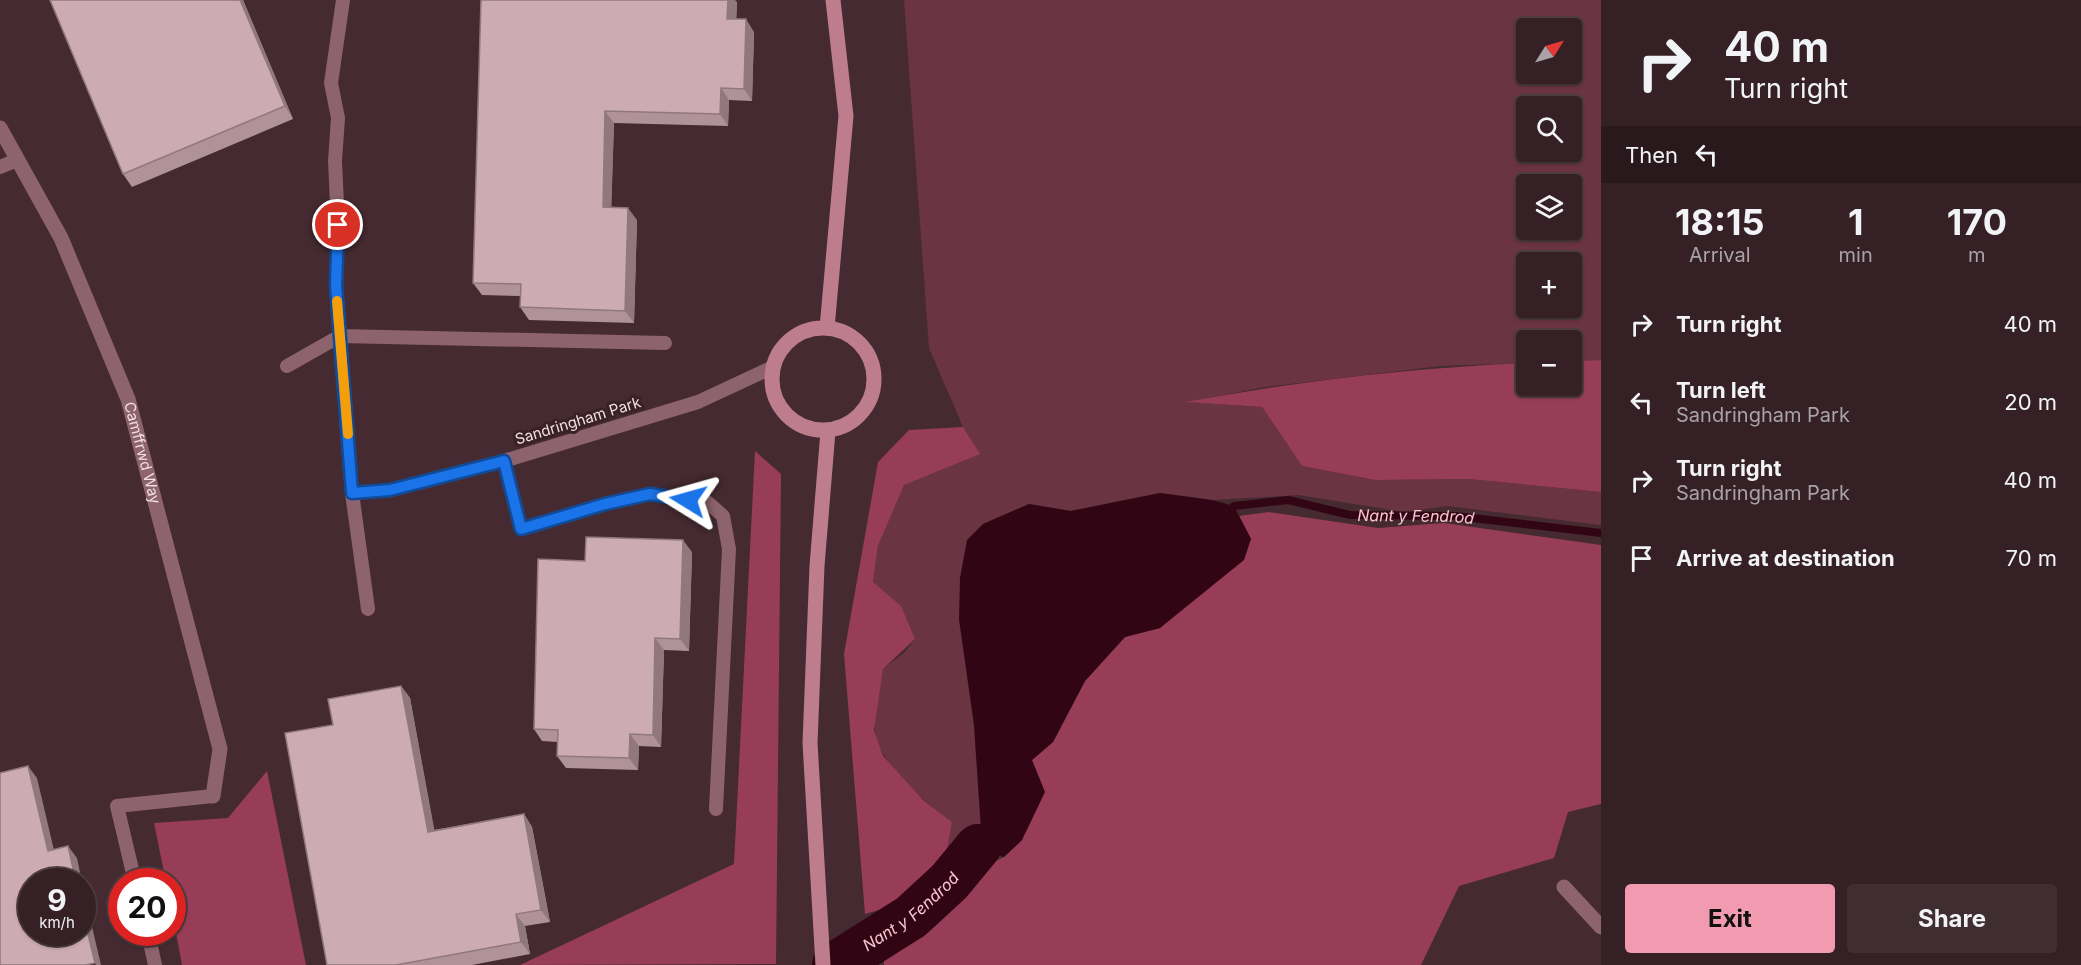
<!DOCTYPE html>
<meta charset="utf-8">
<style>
body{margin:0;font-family:Inter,sans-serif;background:#3f2d32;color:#f1f3f6;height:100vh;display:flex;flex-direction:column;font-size:22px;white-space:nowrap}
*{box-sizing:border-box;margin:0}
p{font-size:20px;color:#a9a3a7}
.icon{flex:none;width:33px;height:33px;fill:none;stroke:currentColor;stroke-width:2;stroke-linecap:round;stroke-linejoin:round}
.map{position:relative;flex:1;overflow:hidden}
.details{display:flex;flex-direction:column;background:#342025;width:480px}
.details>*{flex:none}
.banner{background:#342025;color:#f1f3f6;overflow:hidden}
.needle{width:39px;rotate:53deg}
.controls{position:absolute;left:1516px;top:18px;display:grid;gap:12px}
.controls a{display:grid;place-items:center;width:66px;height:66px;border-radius:6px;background:#342025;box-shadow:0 2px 4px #0004,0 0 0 2px #4e3e42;font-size:30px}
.speed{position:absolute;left:18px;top:868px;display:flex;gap:12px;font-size:30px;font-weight:700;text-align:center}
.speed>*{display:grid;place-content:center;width:78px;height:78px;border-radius:50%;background:#342025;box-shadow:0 2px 4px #0004,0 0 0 2px #4e3e42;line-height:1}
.speed small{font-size:15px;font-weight:400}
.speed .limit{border:9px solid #d22;background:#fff;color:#111}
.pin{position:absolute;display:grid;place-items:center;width:51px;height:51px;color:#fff;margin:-26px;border:3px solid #fff;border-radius:50%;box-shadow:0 2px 6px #0007}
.me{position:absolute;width:66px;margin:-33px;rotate:278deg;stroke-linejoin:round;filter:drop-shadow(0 0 4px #0008)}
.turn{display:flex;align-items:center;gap:21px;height:126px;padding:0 24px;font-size:27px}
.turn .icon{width:78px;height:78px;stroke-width:2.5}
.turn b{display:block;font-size:42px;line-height:51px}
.then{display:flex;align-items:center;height:57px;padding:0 24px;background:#0003;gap:12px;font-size:22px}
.eta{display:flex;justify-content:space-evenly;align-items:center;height:102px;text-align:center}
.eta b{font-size:36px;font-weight:700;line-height:42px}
.action{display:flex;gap:12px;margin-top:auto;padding:12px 24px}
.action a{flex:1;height:69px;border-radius:6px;background:#f29ab0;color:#111;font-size:24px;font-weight:700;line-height:69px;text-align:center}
.action a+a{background:#3f2d32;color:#f1f3f6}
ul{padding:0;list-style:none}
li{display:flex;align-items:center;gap:18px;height:78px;padding:0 24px}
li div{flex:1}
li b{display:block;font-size:22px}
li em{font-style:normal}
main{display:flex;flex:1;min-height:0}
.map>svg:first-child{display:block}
.green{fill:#6b3443;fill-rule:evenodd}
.forest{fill:#973d58}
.water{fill:#320515}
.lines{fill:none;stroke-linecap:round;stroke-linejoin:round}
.stream{stroke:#320515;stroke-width:8}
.river{stroke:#320515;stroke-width:46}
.lane{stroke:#8d636d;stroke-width:14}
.street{stroke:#8d636d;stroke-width:15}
.secondary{stroke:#be7d8d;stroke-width:15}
.wall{fill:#b09399}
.shaded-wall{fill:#90787d}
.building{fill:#cdabb2;stroke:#90787d;stroke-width:1.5}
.route-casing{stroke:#114b97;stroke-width:15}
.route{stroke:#1a73e8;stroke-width:10}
.slow{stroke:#f59e0b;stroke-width:10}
.labels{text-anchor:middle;stroke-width:6;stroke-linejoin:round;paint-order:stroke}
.street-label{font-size:15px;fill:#f1dfe2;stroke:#3a2027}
.water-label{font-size:16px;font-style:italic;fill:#fbc6d2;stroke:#3a2027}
</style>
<main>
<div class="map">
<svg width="1601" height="965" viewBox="0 0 1601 965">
<rect width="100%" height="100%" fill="#452a31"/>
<!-- green -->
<path class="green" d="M904 0H1601V360L1572 361V340H1527V363L1440 366 1265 387 1188 402 1262 407 1302 466 1375 480 1469 479 1601 492V525L1447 506 1404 512 1299 495 1212 500 1160 493 1070 511 1029 504 983 524 959 619 974 727 981 829 937 882 910 901 946 856 952 822C925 802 876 764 875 728 874 709 880 688 883 669L904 653 915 639 873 583 878 546 904 484 979 454 963 427 929 348ZM1527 28H1572V74H1527ZM1527 106H1572V152H1527ZM1527 184H1572V230H1527ZM1527 262H1572V308H1527Z"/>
<!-- forest -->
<path class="forest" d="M1601 360V492L1469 479 1375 480 1302 466 1262 407 1185 402C1298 381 1412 368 1527 363V386H1572V361Z
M963 427 980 454 904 485 878 546 873 582 901 606 915 639 883 669 874 730 883 756 923 800 952 822 946 856 910 901 865 914 844 654 878 462 909 430Z
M755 451 781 474 776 964 520 965 734 864Z
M1269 512 1378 528 1444 523 1601 545V804L1568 812 1554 858 1459 886 1421 965H884V956L979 869 1004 857 1022 840 1032 760 1053 742 1085 681 1125 637 1160 628 1251 539 1239 516Z
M267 771 306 965H182L173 917 172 882H166L154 823 228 818Z"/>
<!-- water -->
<path class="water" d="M1160 493 1212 500 1234 506 1251 539 1244 560 1160 628 1125 637 1085 681 1053 742 1032 760 1045 792 1022 840 1004 857 978 847 981 829 974 724 959 619 960 578 967 540 983 524 1029 504 1071 511Z"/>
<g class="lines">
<!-- stream -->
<path class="stream" id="s1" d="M1234 506 1288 500 1350 515 1455 516 1601 533"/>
<!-- river -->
<path class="river" id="s2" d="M835 965 911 917 949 882 978 847"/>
<!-- lane -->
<path class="lane" d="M343 0 331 83 338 118 335 161 338 225 336 286 352 493 368 609
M0 167 17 160
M287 366 340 336 665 343
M504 461 521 529 605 504 650 494 707 502 723 516 729 549 716 809
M352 493 390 490 504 461 698 402 773 367
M135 882 117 806 213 796
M148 933 155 965"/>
<!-- street -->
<g class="street">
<path id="s3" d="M0 128 61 238 128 399 220 749 213 796"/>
<path d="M1564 887 1601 927"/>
</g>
<!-- secondary -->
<path class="secondary" d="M827 328 846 116 833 0
M772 379a51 51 0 1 1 102 0a51 51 0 1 1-102 0Z
M823 965 810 743 817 566 828 431"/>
</g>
<!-- wall -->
<path class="wall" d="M243 0 293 119 132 187 123 174Z
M481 0 737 2 736 19 754 32 752 101 729 100 728 126 614 123 611 208 637 220 634 323 529 320 520 307 521 296 482 295 473 283Z
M692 552 689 651 664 650 661 747 639 746 638 770 566 768 557 756 558 742 542 741 534 729Z
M401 686 410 698 434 830 524 814 532 827 550 922 525 926 530 954 472 965H327Z"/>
<!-- shaded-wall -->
<path class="shaded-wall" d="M240 0H243L293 119 285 106Z
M728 0H735L737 2 736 31 727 19Z
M746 19 754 32 752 101 744 89Z
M721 88 729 100 728 126 720 114Z
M605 111 614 123 611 220 603 207Z
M628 208 637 220 634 323 625 311Z
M683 540 692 552 689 651 680 639Z
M655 638 664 650 661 747 653 735Z
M401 686 410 698 437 844 428 832Z
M630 734 639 746 638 770 629 758Z
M28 766 37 778 57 863 48 851Z
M524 814 532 827 550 922 541 910Z
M68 846 77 858 82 882H76Z
M82 884 101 965H96L95 963 82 910Z
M516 914 525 926 530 954 521 942Z"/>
<!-- building -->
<path class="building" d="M50 0H240L285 106 123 174Z
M481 0H728L727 19H746L744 89 721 88 720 114 605 111 603 207 628 208 625 311 520 307 521 284 473 283Z
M586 537 683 540 680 639 655 638 653 735 630 734 629 758 557 756 558 730 534 729 538 559 585 561Z
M401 686 428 832 524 814 541 910 516 914 521 942 396 965H327L285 733 333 725 328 699Z
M28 766 48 851 68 846 76 882H32V933H82V910L95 963 85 965H0V773Z"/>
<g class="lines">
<defs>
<path id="route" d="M338 225 336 286 352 493 390 490 504 461 521 529 605 504 650 494 688 500"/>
</defs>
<!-- route casing -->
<use href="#route" class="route-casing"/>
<!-- route -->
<use href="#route" class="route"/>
<!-- slow -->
<path class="slow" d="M337 301 348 434"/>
</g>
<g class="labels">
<!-- street labels -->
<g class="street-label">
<text transform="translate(578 421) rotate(-17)" y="5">Sandringham Park</text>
<text dy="5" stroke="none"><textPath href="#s3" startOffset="356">Camffrwd Way</textPath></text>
</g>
<!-- water labels -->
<g class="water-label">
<text dy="6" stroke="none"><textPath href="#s1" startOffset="184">Nant y Fendrod</textPath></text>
<text dy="6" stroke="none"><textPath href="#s2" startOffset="93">Nant y Fendrod</textPath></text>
</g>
</g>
</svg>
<div class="controls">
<a><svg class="needle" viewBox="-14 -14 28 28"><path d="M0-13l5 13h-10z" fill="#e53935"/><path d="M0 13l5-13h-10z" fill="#a9a3a7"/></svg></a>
<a><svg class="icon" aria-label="search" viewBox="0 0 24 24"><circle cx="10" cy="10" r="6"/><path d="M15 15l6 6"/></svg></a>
<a><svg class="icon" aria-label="layers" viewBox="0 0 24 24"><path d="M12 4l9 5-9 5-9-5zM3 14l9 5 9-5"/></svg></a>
<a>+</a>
<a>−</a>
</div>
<div class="speed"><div>9<small>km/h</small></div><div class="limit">20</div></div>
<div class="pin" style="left:338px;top:225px;background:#d93025"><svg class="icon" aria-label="arrive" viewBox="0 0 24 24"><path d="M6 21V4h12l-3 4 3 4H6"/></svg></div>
<svg class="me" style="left:688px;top:500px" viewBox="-20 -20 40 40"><path d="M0-17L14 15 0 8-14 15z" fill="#1a73e8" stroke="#fff" stroke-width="4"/></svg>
</div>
<section class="details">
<div class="banner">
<div class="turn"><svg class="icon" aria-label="right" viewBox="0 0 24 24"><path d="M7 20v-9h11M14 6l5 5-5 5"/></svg><div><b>40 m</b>Turn right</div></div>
<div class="then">Then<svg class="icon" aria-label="left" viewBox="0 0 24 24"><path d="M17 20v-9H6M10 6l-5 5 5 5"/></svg></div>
</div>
<div class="eta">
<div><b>18:15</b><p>Arrival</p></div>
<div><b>1</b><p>min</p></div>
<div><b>170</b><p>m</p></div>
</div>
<ul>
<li><svg class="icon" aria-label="right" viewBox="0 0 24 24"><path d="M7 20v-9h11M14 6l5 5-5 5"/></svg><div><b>Turn right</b></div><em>40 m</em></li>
<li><svg class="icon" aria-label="left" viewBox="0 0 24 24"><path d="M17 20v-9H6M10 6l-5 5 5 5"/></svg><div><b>Turn left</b><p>Sandringham Park</p></div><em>20 m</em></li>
<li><svg class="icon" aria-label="right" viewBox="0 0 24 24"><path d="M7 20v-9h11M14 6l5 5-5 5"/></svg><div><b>Turn right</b><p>Sandringham Park</p></div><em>40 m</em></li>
<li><svg class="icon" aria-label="arrive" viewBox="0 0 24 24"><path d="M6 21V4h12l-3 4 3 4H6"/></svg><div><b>Arrive at destination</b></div><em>70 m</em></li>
</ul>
<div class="action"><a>Exit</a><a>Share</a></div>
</section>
</main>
